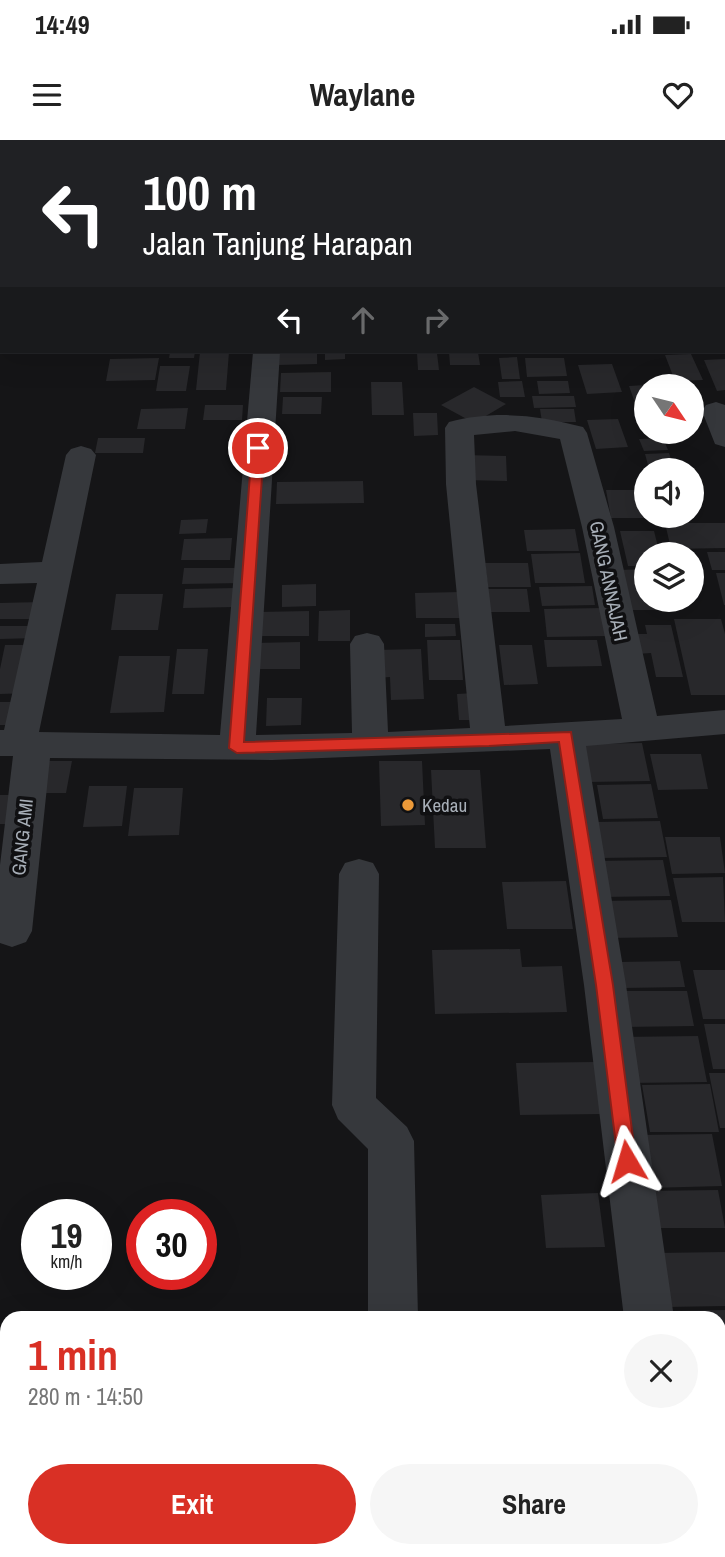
<!DOCTYPE html>
<meta charset="utf-8">
<style>
body{margin:0;font-family:"Archivo Narrow",sans-serif;background:#f6f6f6;color:#222;height:100vh;display:flex;flex-direction:column;font-size:26px;white-space:nowrap}
*{box-sizing:border-box;margin:0}
p{font-size:23px;color:#767676}
.icon{flex:none;width:38px;height:38px;fill:none;stroke:currentColor;stroke-width:2;stroke-linecap:round;stroke-linejoin:round}
.map{position:relative;flex:1;overflow:hidden}
.sheet{position:absolute;left:0px;top:1171px;width:726px;height:247px;display:flex;flex-direction:column;background:#fff;border-radius:21px 21px 0 0;box-shadow:0 7px 28px #0002}
.sheet>*{flex:none}
.guide{position:absolute;left:0px;top:0px;width:726px;height:214px;box-shadow:0 7px 28px #0002;background:#202124;color:#fff;overflow:hidden}
.needle{width:46px;rotate:125deg}
.tools{position:absolute;left:634px;top:234px;display:grid;gap:14px}
.tools a{display:grid;place-items:center;width:70px;height:70px;border-radius:50%;background:#fff;box-shadow:0 7px 28px #0002;font-size:35px}
.speed{position:absolute;left:21px;top:1059px;display:flex;gap:14px;font-size:35px;font-weight:700;text-align:center}
.speed>*{display:grid;place-content:center;width:91px;height:91px;border-radius:50%;background:#fff;box-shadow:0 7px 28px #0002;line-height:1}
.speed small{font-size:18px;font-weight:400}
.speed .limit{border:10px solid #d22;background:#fff;color:#111}
.pin{position:absolute;display:grid;place-items:center;width:60px;height:60px;color:#fff;margin:-30px;border:4px solid #fff;border-radius:50%;box-shadow:0 2px 7px #0007}
.me{position:absolute;width:77px;margin:-38px;rotate:353deg;stroke-linejoin:round;filter:drop-shadow(0 0 5px #0008)}
.turn{display:flex;align-items:center;gap:24px;height:147px;padding:0 28px;font-size:32px}
.turn .icon{width:91px;height:91px;stroke-width:2.5}
.turn b{display:block;font-size:49px;line-height:60px}
.lanes{display:flex;align-items:center;height:66px;padding:0 28px;background:#0003;justify-content:center;gap:35px;direction:ltr}
.lanes .off{opacity:.35}
.round{display:grid;place-items:center;flex:none;width:74px;height:74px;border-radius:37px;background:#f6f6f6}
.head{display:flex;align-items:center;justify-content:space-between;height:119px;padding:0 28px}
h1{font-size:42px;font-weight:700;line-height:52px;color:#d93025}
.cta{display:flex;gap:14px;margin-top:auto;padding:14px 28px}
.cta a{flex:1;height:80px;border-radius:42px;background:#d93025;color:#fff;font-size:28px;font-weight:700;line-height:80px;text-align:center}
.cta a+a{background:#f6f6f6;color:#222}
.status{display:flex;justify-content:space-between;align-items:center;height:49px;padding:0 35px;background:#fff;direction:ltr}
.status svg{height:19px;fill:currentColor}
header{display:flex;justify-content:space-between;align-items:center;height:91px;padding:0 28px;background:#fff;font-size:32px;font-weight:700}
.map>svg:first-child{display:block}
.water{fill:#2c363a}
.building{fill:#28282b}
.lines{fill:none;stroke-linecap:round;stroke-linejoin:round}
.street{fill:#36383c;fill-rule:evenodd}
.route{fill:#d93025;stroke:#8d1f18;stroke-width:2}
.poi-dot{fill:#eb9939;stroke:#101012;stroke-width:2.5}
.labels{text-anchor:middle;stroke-width:7;stroke-linejoin:round;paint-order:stroke}
.street-label{font-size:19px;fill:#a7aeb7;stroke:#101012}
.poi-label{font-size:19px;fill:#a7aeb7;stroke:#101012;text-anchor:start}
</style>
<div class="status"><b>14:49</b><svg viewBox="0 0 49 12"><path d="M0 12V9h3v3zM5 12V6h3v6zM10 12V3h3v9zM15 12V0h3v12zM26 1h20v11H26zM47 4h2v5h-2z"/></svg></div>
<header><svg class="icon" aria-label="menu" viewBox="0 0 24 24"><path d="M4 6h16M4 12h16M4 18h16"/></svg>Waylane<svg class="icon" aria-label="heart" viewBox="0 0 24 24"><path d="M12 20l-8-8c-3-5 5-10 8-4 3-6 11-1 8 4z"/></svg></header>
<div class="map">
<svg width="725" height="1417" viewBox="0 0 725 1417">
<rect width="100%" height="100%" fill="#151517"/>
<!-- water -->
<path class="water" d="M0 0H725V123L724 2H2L0 144Z"/>
<!-- building -->
<path class="building" d="M170 212H195L194 218H169Z
M200 212H229L226 250H196Z
M277 212H317V224L277 225Z
M325 212H345V219L325 220Z
M449 212H478L480 225H450Z
M417 213H437L439 230H418Z
M691 214 703 240 675 241 665 215Z
M517 217 520 239H502L499 218Z
M159 218 155 240 106 241 110 219Z
M525 218H564L567 236 527 237Z
M725 219V250L717 251 704 220Z
M612 224 622 252 587 254 578 225Z
M160 226H190L186 251H156Z
M331 232V252H280L281 233Z
M522 241 525 257H500L498 242Z
M537 241H568L570 253 539 254Z
M371 242H402L404 275H372Z
M646 245V274H639L629 246Z
M474 247 506 264 474 283 441 265Z
M532 256H574L576 267 534 268Z
M283 257H322L321 274H282Z
M205 265H243L242 280H203Z
M188 268 185 289H137L141 269Z
M540 269H574L576 282H542Z
M413 273H437L438 295 414 296Z
M618 279 628 307 596 309 587 280Z
M98 298H145L143 313H95Z
M663 298 668 310 644 311 639 299Z
M669 313 673 325H648L645 314Z
M463 315 506 316 507 341 464 340Z
M363 341 364 363 276 364 277 342Z
M606 350H639L646 378H611Z
M208 379 206 393 179 394 181 380Z
M665 383H725V408L671 409Z
M575 389 579 411H527L524 390Z
M620 391H654L660 415H646V426H628Z
M232 398 230 420H181L184 399Z
M707 412H725V430H712Z
M580 413 585 443H535L531 414Z
M485 423H528L531 447H488Z
M184 428H244L243 443 182 444Z
M646 429V460H669L671 470H628L620 430Z
M716 433H725V465H724Z
M316 444V466L282 467V445Z
M592 446 595 465 542 466 539 447Z
M236 448 235 467 183 468 185 449Z
M484 449H527L530 472H486Z
M461 452 463 478H416L415 453Z
M116 454H163L158 490H111Z
M41 462 38 479H0V463Z
M602 468 607 496 547 497 544 469Z
M350 470V501H318L319 471Z
M309 471V496H258L259 472Z
M674 479H721L725 494V555H691Z
M425 484H455L456 496 425 497Z
M645 485H671L683 537H656L651 513 636 514 632 494H647Z
M0 486H38L36 498 0 499Z
M427 500H460L463 540H429Z
M544 500H597L602 526 547 527Z
M300 502V529H253L255 503Z
M5 505H38L30 553 0 554V529Z
M499 505H532L538 544 504 545Z
M177 509H208L204 554H172Z
M421 509 424 559 391 560 390 537 376 538V510Z
M119 516H170L164 572 110 573Z
M475 553 477 580H459L457 554Z
M267 558H302L301 585 266 586Z
M0 562H17L13 585H0Z
M642 603 650 641 588 642 582 604Z
M650 614H701L708 649 658 650Z
M34 621H72L66 653H28Z
M379 621H422L425 685 381 686Z
M431 630H480L486 708H435Z
M651 644 658 678 603 679 597 645Z
M89 646H127L122 686 83 687Z
M134 648H183L179 695 128 696Z
M0 655H20L14 684H0Z
M660 681 667 717 600 718 595 682Z
M665 697H720L725 733 672 734Z
M663 720 670 756 602 757 597 721Z
M723 737 725 782H682L673 738Z
M566 741 573 789H507L502 742Z
M671 760 678 797 607 798 601 761Z
M520 809 522 827 562 826 567 872 435 874 432 810Z
M680 821 685 847 623 848 619 822Z
M693 830H725V879H703Z
M617 851H687L694 886 623 887Z
M704 884H725V929H713Z
M698 896 707 942 628 943 621 897Z
M595 922 602 974 520 975 516 923Z
M709 933H725V988H720Z
M710 944 719 992H650L642 945Z
M712 994 722 1046 648 1048 640 995Z
M718 1050 725 1088H650L644 1051Z
M598 1053 605 1107 546 1108 541 1055Z
M725 1112V1166L666 1167 657 1113Z
M725 1170V1231H719V1178H672L671 1171Z
M719 1240H725V1299L719 1300Z
M719 1305H725V1371L719 1372Z
M719 1381H725V1417H701L700 1410H719Z"/>
<g class="lines">
<!-- street -->
<path class="street" d="M253 212H280L256 595 352 593 350 504 355 496 367 493 379 496 384 504 388 592 470 588 446 344 445 288 449 282C496 270 537 275 583 287L587 293 614 387 657 576 725 570V594L586 606 626 845 674 1178H624L584 845 550 609 272 620 50 618 32 791 26 802 12 807 0 803V725L13 616H0V590H4L37 443 0 444V424L42 422 66 315 71 309 81 306 91 309 96 315 39 592 220 595ZM515 291 560 299 582 387 622 579 505 586 476 344 474 295Z
M716 262 725 265V307L715 304 702 271 706 265Z
M359 719 373 723 379 734 376 958 407 987 414 1001 418 1178H368V1009L338 979 332 965 339 734 345 723Z
M370 1410H424V1417H370Z
M655 1410H709L710 1417H656Z"/>
</g>
<!-- route -->
<path class="route" d="M258 304 264 308 244 602 571 592 613 845 636 1021 634 1027 627 1029 620 1027 618 1021 596 845 559 602 489 606 237 613 229 608 252 308Z"/>
<!-- markers -->
<circle class="poi-dot" cx="408" cy="665" r="7"/>
<g class="labels">
<!-- street labels -->
<g class="street-label">
<text transform="translate(609 441) rotate(78)" y="7">GANG ANNAJAH</text>
<text transform="translate(22 697) rotate(-84)" y="7">GANG AMI</text>
</g>
<!-- poi labels -->
<g class="poi-label">
<text x="422" y="672">Kedau</text>
</g>
</g>
</svg>
<div class="tools">
<a><svg class="needle" viewBox="-14 -14 28 28"><path d="M0-13l5 13h-10z" fill="#e53935"/><path d="M0 13l5-13h-10z" fill="#767676"/></svg></a>
<a><svg class="icon" aria-label="sound" viewBox="0 0 24 24"><path d="M4 9h4l5-4v14l-5-4H4zM17 9q2 3 0 6"/></svg></a>
<a><svg class="icon" aria-label="layers" viewBox="0 0 24 24"><path d="M12 4l9 5-9 5-9-5zM3 14l9 5 9-5"/></svg></a>
</div>
<div class="speed"><div>19<small>km/h</small></div><div class="limit">30</div></div>
<div class="pin" style="left:258px;top:308px;background:#d93025"><svg class="icon" aria-label="arrive" viewBox="0 0 24 24"><path d="M6 21V4h12l-3 4 3 4H6"/></svg></div>
<svg class="me" style="left:627px;top:1021px" viewBox="-20 -20 40 40"><path d="M0-17L14 15 0 8-14 15z" fill="#d93025" stroke="#fff" stroke-width="4"/></svg>
<div class="guide">
<div class="turn"><svg class="icon" aria-label="left" viewBox="0 0 24 24"><path d="M17 20v-9H6M10 6l-5 5 5 5"/></svg><div><b>100 m</b>Jalan Tanjung Harapan</div></div>
<div class="lanes"><svg class="icon" aria-label="left" viewBox="0 0 24 24"><path d="M17 20v-9H6M10 6l-5 5 5 5"/></svg><svg class="icon off" aria-label="ahead" viewBox="0 0 24 24"><path d="M12 20V5M6 11l6-6 6 6"/></svg><svg class="icon off" aria-label="right" viewBox="0 0 24 24"><path d="M7 20v-9h11M14 6l5 5-5 5"/></svg></div>
</div>
<section class="sheet">
<div class="head"><div><h1>1 min</h1><p>280 m · 14:50</p></div><a class="round"><svg class="icon" aria-label="close" viewBox="0 0 24 24"><path d="M6 6l12 12M18 6L6 18"/></svg></a></div>
<div class="cta"><a>Exit</a><a>Share</a></div>
</section>
</div>
